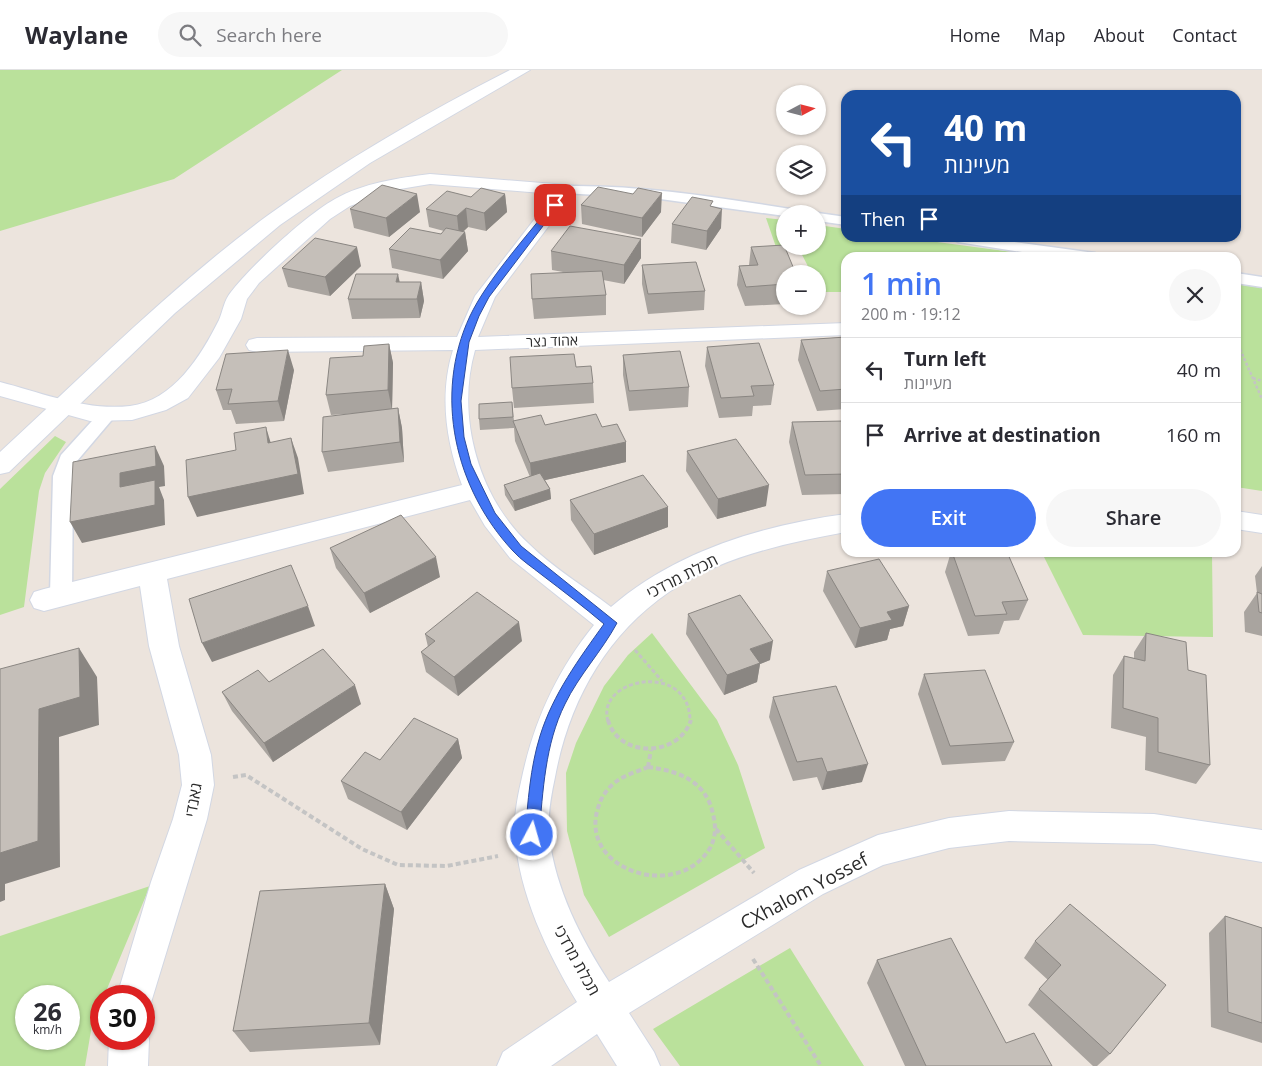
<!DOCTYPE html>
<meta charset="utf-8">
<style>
body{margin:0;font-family:"Open Sans","Noto Sans Hebrew",sans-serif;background:#f7f7f7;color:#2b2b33;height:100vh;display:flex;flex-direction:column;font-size:19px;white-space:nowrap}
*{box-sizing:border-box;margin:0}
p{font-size:16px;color:#7c7c81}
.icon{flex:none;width:28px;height:28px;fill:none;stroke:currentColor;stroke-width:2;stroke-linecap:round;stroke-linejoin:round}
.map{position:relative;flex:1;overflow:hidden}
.sheet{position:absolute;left:841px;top:182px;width:400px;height:305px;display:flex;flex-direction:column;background:#fff;border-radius:15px;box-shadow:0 1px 4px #0004}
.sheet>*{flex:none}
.banner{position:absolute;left:841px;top:20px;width:400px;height:152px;border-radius:15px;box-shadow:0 1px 4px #0004;background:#1a4fa0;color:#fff;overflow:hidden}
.needle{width:32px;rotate:83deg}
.controls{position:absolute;left:776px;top:15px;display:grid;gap:10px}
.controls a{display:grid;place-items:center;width:50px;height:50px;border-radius:50%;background:#fff;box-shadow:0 1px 4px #0004;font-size:25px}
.speed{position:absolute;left:15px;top:915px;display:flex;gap:10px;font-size:25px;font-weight:700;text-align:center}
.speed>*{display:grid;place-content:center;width:65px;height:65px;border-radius:50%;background:#fff;box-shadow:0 1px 4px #0004;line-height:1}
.speed small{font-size:12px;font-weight:400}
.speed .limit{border:8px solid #d22;background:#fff;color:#111}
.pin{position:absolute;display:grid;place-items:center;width:42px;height:42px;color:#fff;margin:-21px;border-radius:10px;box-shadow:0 2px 8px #0006}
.me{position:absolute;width:55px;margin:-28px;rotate:6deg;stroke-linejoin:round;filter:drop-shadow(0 0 4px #0008)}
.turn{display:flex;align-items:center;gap:18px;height:105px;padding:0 20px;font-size:22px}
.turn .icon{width:65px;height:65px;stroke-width:2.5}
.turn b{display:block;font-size:35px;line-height:42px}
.then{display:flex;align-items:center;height:48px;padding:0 20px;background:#0003;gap:10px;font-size:19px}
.round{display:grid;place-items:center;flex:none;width:52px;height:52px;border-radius:26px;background:#f7f7f7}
.headline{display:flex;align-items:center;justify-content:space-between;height:85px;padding:0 20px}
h1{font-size:30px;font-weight:600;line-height:38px;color:#4275f4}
.cta{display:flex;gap:10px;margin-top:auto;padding:10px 20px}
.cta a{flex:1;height:58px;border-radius:30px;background:#4275f4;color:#fff;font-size:20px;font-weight:600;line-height:58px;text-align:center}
.cta a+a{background:#f7f7f7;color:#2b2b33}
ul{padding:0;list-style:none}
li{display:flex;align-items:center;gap:15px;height:65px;padding:0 20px;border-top:1px solid #e1e1e2}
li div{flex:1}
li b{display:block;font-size:19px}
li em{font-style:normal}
header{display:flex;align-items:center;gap:30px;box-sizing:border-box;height:70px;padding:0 25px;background:#fff;border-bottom:1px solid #e1e1e2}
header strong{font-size:24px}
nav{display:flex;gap:28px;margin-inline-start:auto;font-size:18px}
.search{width:350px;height:45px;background:#f7f7f7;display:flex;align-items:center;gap:12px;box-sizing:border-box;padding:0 18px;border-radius:28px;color:#7c7c81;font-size:19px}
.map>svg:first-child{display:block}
.green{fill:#bae19b;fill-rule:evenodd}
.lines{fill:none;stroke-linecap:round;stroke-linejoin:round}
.lane-casing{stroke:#d2d7e3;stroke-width:3}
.street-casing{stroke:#d2d7e3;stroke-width:2}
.secondary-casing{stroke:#d2d7e3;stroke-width:2}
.path-far2{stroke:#c4c4c4;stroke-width:2.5;stroke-dasharray:3 2;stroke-linecap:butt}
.path-far1{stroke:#c4c4c4;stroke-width:3;stroke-dasharray:4 2.5;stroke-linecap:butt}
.path{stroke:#c4c4c4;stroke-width:4;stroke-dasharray:5 3;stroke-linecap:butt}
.lane{fill:#fff;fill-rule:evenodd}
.street{fill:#fff;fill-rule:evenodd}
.secondary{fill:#fff;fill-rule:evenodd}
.wall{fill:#a9a49f}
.shaded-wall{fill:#8a8682}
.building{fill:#c5bfb9;stroke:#8a8682}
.route{fill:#4275f4;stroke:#2b4c9f}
.labels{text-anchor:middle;stroke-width:4.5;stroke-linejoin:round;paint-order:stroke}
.far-street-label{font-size:14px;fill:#2b2b2b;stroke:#fff}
.street-label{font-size:16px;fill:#2b2b2b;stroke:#fff}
.near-street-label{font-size:19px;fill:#2b2b2b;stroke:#fff}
</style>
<header>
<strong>Waylane</strong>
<div class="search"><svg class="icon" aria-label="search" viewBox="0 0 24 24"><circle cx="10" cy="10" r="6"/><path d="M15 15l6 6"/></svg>Search here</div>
<nav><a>Home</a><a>Map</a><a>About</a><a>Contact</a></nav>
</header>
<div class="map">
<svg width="1262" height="996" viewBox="0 0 1262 996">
<rect width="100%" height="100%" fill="#ece4dd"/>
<!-- green -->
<path class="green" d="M0 0H342L174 109 0 161Z
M766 148 785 150V176H818V155L846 159V168H907L1049 187 846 188V222H822L818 214V204H812L799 179 777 180Z
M1236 214 1262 218V421L1236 417Z
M55 366 66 372 45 403 39 421 24 537 0 545V419Z
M1042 483H1212L1213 567 1083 565Z
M652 563 717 650 738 695 765 778 609 867 584 825 567 761 566 703 576 673 604 616 628 585Z
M150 816 104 926H101V933L92 955 85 996H0V866ZM26 926H69V969H26Z
M790 878 864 996H680L653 959Z"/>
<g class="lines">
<defs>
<path id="lane" d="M567 116C645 115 720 128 797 140L804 144H785V146L653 128 562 123 560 120Z
M818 143 846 147V155L818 151V144H814Z
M951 168H985L1095 183 1102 188H1060L958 172Z
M1236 203 1262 207V217L1236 213Z
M107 339 113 341 116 345 77 391 73 406 72 525 69 531 61 533 53 531 50 525 53 406 61 385 101 341Z"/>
<path id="street" d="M430 104 567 115 573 116 576 120 495 227 478 267 846 253V265L475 280C456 346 478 427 529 474 553 498 584 516 611 537 676 481 763 455 846 444V462C785 473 721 487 669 522 605 566 569 632 555 707 551 726 547 747 549 767 556 820 580 867 609 912L799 800 878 765 949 748 1009 741 1154 744 1262 760V792L1154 774 1009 771 949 778 883 795 823 824 629 943 654 982 660 996H617L597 964 551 996H497L503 982 577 932C547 882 519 824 515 765 514 747 517 729 521 712 533 653 556 602 594 555L510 488 485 456 470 430 167 509 179 576 211 685 214 715 207 749 149 939 144 942V926H117L151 812 173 749 182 715 179 685 149 576 140 516 44 541 34 538 30 530 34 522 44 519 462 415C446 371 439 325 453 280L257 282 249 280 246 275 249 270 257 268 457 267 475 226 554 124 430 114 394 120 350 136 330 149 259 213 247 229 241 249 219 288 188 328 166 340 132 350 90 351 0 326V312C43 323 85 341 130 336 173 331 201 286 219 250 223 241 224 230 231 222 252 195 305 146 335 129 363 113 399 108 430 104Z
M1236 441 1262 445V463L1236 459Z
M144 957 149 969 148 996H108L109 969H144Z"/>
<path id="secondary" d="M510 0H530L370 93 280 155 175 243 9 402 0 404V382C87 302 171 217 267 146 344 90 426 43 510 0Z"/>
</defs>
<!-- lane casing -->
<use href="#lane" class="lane-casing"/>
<!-- street casing -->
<use href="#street" class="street-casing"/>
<!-- secondary casing -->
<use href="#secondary" class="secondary-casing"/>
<!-- path-far2 -->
<path class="path-far2" d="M1236 270 1262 329
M1253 308 1262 311"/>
<!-- path-far1 -->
<path class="path-far1" d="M635 580 662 611
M608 651C595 608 690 590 690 651"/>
<!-- path -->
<path class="path" d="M608 650C619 689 679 687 691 650
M648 697C679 701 706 711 713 744 716 756 716 767 710 778 677 833 575 799 599 735 602 725 610 715 620 709 628 704 639 701 648 697Z
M648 697 651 680
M233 707 246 705 362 779 398 795 447 796 498 786
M716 759 754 803
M753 889 821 996"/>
<!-- lane -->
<use href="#lane" class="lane"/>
<!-- street -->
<use href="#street" class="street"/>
<!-- secondary -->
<use href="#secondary" class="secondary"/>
</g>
<!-- wall -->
<path class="wall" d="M505 124 507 142 486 161 468 157 463 162H465L468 181 443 209 392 198 389 179 441 164 444 161 429 157 426 139 471 127Z
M581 135 661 142 642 167 582 154Z
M713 137 721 158 706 180 671 173 672 154Z
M350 139 420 142 389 167 354 158Z
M641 169V188L624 214 603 210 606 225V245L534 249 532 229 563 202 552 200 551 181Z
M751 177 785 204V234L745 236 737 215 739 196 749 195Z
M642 195 705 221 704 240 648 244 642 214Z
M361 196 330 226 288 217 282 198Z
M400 212H421L424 231 420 248 352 249 348 229Z
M846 267V339L817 341 798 290 801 270Z
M389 274 393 293 392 339 398 338 402 358 404 392 328 402 322 382 360 343 331 345 326 325 363 286Z
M707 277 774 315 771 335 753 336 752 346 719 348 705 296Z
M623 285 689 317 688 337 629 341 623 305Z
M576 297 593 313 594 333 514 338 512 318Z
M294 300 284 351 236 354 231 340H223L216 320Z
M512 332 514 351 545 355 602 357 626 372V392L545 410 550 419 551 429 515 441 505 425 504 415 530 407 515 371 514 358 480 360 479 349Z
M792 352 846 357V424L802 425 789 372Z
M687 381 766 436 717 449 686 401Z
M570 430 668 437V457L594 485 571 450Z
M330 478 440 507 370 543 336 498Z
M951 482 1028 530 1019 550 1004 551 999 564 968 566 945 502Z
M1262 496V566L1245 562 1244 542 1257 523 1255 506Z
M827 501 909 536 903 556 890 559 887 570 855 578 823 521Z
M688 544 770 590 760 594 757 612 724 625 686 564Z
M1146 563 1188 600 1210 695 1196 714 1145 700 1146 667 1111 658 1113 605 1124 586 1134 588V582Z
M425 564 522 571 458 626 426 602 421 582 428 577Z
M924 604 1014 672 1005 691 942 695 918 624Z
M269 612 361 634 273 692 232 641 222 622Z
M773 627 862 712 822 720 817 707 793 711 769 647Z
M458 669 462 688 407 760 348 729 341 711 380 690Z
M385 814 394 839 380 975 250 982 233 961Z
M1225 846 1262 858V973L1211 957 1209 863Z
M1035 871 1166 915 1110 984 1097 996H1093L1028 935 1039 919 1048 910 1024 888Z
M877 890 1006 973 1052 996H905L867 913Z"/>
<!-- shaded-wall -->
<path class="shaded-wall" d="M662 123 661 142 642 167V148Z
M417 124 420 142 389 167 386 148Z
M505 124 507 142 486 161 484 143Z
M466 138 468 157 459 165 457 146Z
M722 139 721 158 706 180 707 161Z
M465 162 468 181 443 209 440 190Z
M641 169V188L624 214V195Z
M357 177 361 196 330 226 325 207Z
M398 204 402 223 396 212Z
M421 212 424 231 420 248 417 229Z
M389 274 393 293 392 340 388 320Z
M288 280 294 300 284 351 278 331Z
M398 338 402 358 404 392 400 372Z
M266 357 272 377 268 373Z
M291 368 298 388 304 424 197 447 188 427Z
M626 372V392L532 413 530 393Z
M155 376 164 396 165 416 159 417 164 430 165 455 82 473 70 452 120 417V403Z
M769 415 766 436 717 449 718 429Z
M550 419 551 429 515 441 513 431Z
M668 437V457L594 485V464Z
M436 487 440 507 370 543 364 523Z
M308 536 315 556 212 592 202 573Z
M909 536 903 556 890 559 887 570 855 578 860 558 887 542Z
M519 552 522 571 458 626 454 607Z
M773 571 770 590 760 594 757 612 724 625 727 605 750 579Z
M79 578 97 607 99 655 59 667 60 797 5 814V830L0 832V783L39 639Z
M355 615 361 634 273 692 264 673Z
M458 669 462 688 407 760 401 742Z
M868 694 862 712 822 720 827 702Z
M385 814 394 839 380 975 369 953Z"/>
<!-- building -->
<path class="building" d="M382 115 417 124 386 148 350 139Z
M598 117 633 124 638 118 662 123 642 148 581 135Z
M481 118 505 124 484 143 466 138 457 146 426 139 447 121 471 127Z
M692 127 713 131 710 136 722 139 707 161 672 154Z
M570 156 641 169 624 195 551 181Z
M410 158 441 164 446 158 465 162 440 190 389 179Z
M315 168 357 177 325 207 282 198Z
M784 175 796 204H785V214L746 217 739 196 758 195 751 177Z
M696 192 705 221 648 224 642 195Z
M602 201 606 225 532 229 531 204Z
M356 204H398L396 212H421L417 229H348Z
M846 267V319L820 321 801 270Z
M759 273 774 315 751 316 754 326 721 328 707 277Z
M389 274 388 320 326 325 330 288 363 286 364 276Z
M288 280 278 331 228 334 232 319 216 320 226 284Z
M680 281 689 317 629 321 623 285Z
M574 284 576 297 591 296 593 313 512 318 510 287Z
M512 332 513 347 479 349V334Z
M398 338 400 372 322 382 323 347Z
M596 344 602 357 617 354 626 372 530 393 513 351 541 345 545 355Z
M844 351 846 357V404L805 405 792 352Z
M266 357 268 373 291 368 298 404 188 427 186 390 236 380 234 363Z
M736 369 769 415 718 429 687 381Z
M155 376 156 396 120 403V417L155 410V435L70 452 73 392Z
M540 403 550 419 513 431 504 415Z
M643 405 668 437 594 464 570 430Z
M401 445 436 487 364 523 330 478Z
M952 482H1007L1028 530 1002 532 1007 544 975 546Z
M879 489 909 536 887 542 892 550 860 558 827 501Z
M291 495 308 536 202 573 189 529Z
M477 522 519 552 454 607 421 582 435 571 425 564Z
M1257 522 1262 524V543L1259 542Z
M740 525 773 571 750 579 760 593 727 605 688 544Z
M1146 563 1186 572 1188 600 1206 605 1210 695 1158 682V648L1123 638 1124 586 1145 591Z
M79 578 80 627 39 639 38 771 0 783V599Z
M323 579 355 615 264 673 222 622 258 600 269 612Z
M985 600 1014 672 950 676 924 604Z
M836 616 868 694 827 702 822 688 797 692 773 627Z
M414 648 458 669 401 742 341 711 365 682 380 690Z
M385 814 369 953 233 961 260 821Z
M1070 834 1166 915 1110 984 1039 919 1061 895 1035 871Z
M1225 846 1262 858V953L1228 942Z
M951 868 1006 973 1034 963 1052 996H926L877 890Z"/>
<!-- route -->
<path class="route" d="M552 134 559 135 489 227 479 246 469 272 461 331 464 367 471 394 495 443 521 476 617 553C602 581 579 605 565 634 545 674 543 721 539 765L537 769 532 771 527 769 525 765C528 732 530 698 540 666 553 624 579 589 604 554 584 537 563 521 542 505 532 497 521 490 513 481 455 419 433 325 470 246 487 210 527 166 552 134Z"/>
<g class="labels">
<!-- far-street labels -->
<g class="far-street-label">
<text transform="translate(552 271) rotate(-2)" y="5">אהוד נצר</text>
</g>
<!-- street labels -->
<g class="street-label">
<text transform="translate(682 506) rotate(-27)" y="6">תכלת מרדכי</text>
<text transform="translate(193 730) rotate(-80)" y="6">גאנדי</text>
<text transform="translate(577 890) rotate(61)" y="6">תכלת מרדכי</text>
</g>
<!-- near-street labels -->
<g class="near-street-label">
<text transform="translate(804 821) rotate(-28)" y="7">CXhalom Yossef</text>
</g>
</g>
</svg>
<div class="controls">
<a><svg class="needle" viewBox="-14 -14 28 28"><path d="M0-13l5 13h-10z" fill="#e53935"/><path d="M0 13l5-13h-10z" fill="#7c7c81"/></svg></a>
<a><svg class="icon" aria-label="layers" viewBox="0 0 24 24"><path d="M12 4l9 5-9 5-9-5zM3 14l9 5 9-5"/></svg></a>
<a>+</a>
<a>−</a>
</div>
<div class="speed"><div>26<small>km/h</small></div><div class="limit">30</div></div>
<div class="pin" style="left:555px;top:135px;background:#d93025"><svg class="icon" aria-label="arrive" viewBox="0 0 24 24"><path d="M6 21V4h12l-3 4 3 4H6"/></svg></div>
<svg class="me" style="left:532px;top:765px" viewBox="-20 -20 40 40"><circle r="17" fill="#4275f4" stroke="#fff" stroke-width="3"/><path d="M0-11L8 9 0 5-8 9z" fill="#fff"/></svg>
<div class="banner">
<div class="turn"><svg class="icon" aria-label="left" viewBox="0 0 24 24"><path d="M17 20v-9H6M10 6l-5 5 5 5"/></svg><div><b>40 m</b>מעיינות</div></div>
<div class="then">Then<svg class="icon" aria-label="arrive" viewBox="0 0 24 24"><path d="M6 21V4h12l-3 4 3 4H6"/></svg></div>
</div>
<section class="sheet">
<div class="headline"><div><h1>1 min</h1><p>200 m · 19:12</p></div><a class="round"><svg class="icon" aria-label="close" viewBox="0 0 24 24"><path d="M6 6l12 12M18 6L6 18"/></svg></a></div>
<ul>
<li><svg class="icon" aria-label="left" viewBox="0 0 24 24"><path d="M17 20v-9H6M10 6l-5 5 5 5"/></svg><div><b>Turn left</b><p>מעיינות</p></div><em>40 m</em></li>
<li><svg class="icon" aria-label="arrive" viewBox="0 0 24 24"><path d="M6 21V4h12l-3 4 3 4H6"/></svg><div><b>Arrive at destination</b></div><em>160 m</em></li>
</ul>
<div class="cta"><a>Exit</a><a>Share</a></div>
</section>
</div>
